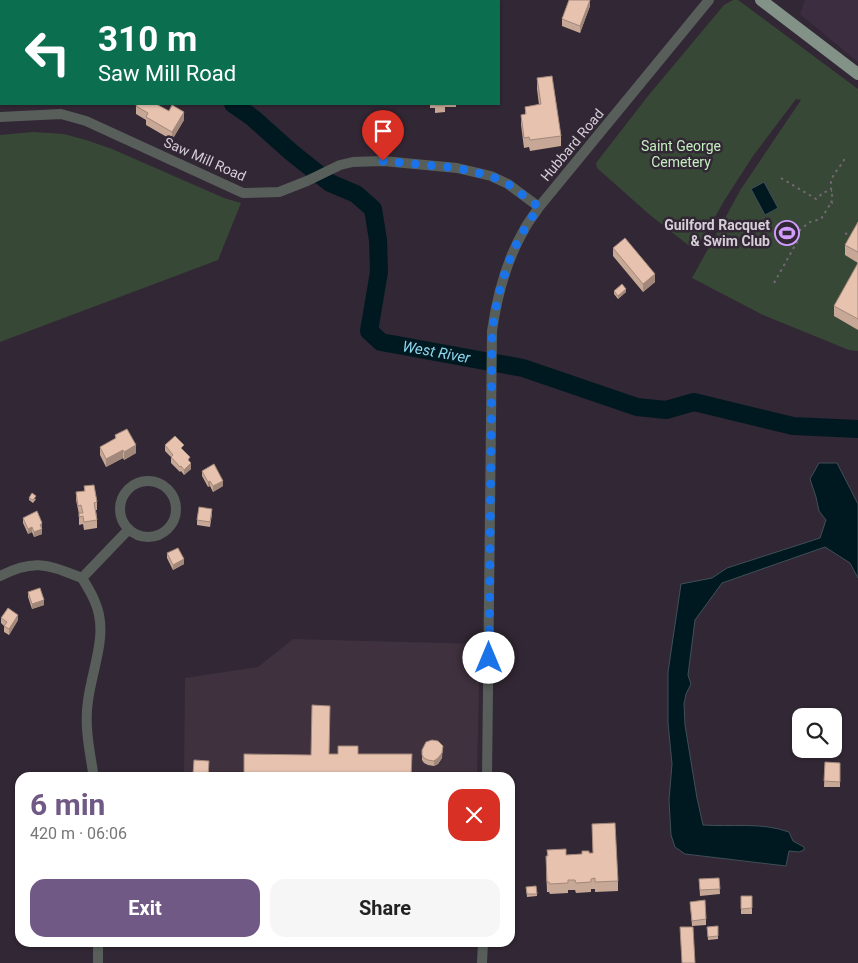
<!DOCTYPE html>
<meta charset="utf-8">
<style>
body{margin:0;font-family:Roboto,sans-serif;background:#f6f6f6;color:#222;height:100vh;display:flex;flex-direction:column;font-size:19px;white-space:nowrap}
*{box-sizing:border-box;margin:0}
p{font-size:16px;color:#767676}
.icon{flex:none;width:28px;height:28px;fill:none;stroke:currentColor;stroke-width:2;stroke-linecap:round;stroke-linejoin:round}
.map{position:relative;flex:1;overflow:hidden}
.sheet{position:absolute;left:15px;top:772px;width:500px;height:175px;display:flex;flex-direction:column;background:#fff;border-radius:15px;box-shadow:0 1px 4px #0004}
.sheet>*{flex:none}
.guide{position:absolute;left:0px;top:0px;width:500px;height:105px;box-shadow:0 1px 4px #0004;background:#0b6e4f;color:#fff;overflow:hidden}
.controls{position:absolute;left:792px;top:708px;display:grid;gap:10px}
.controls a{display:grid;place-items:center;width:50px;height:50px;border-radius:10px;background:#fff;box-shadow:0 1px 4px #0004;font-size:25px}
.pin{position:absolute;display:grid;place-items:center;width:42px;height:42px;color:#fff;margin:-51px -21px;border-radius:50% 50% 50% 0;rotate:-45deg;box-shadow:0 0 5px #0007}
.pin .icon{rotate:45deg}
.me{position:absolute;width:55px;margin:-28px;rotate:0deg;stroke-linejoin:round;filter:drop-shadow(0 0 4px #0008)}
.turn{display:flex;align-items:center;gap:18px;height:105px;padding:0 15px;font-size:22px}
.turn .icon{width:65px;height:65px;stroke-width:2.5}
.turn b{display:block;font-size:35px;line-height:42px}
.round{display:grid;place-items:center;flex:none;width:52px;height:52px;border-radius:15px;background:#f6f6f6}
.summary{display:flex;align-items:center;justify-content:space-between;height:85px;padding:0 15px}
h1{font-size:30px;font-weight:700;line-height:38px;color:#715985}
.button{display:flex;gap:10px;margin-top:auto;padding:10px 15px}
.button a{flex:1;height:58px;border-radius:15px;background:#715985;color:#fff;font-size:20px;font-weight:700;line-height:58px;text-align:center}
.button a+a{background:#f6f6f6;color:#222}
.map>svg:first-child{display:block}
.built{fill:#3c2e40}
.industrial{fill:#3f313e}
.green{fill:#384836}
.water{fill:#001921;stroke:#404f58}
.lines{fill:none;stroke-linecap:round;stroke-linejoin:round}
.river{stroke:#001921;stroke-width:18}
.path{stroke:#716873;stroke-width:2;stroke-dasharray:2.5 4;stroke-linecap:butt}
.minor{stroke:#585f5a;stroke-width:10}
.major{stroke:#839287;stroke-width:12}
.wall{fill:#c7a796}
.shaded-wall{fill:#a2887a}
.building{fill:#e7c2af;stroke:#a2887a}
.route{stroke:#1a73e8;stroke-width:9;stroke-dasharray:0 16.2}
.labels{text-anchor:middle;stroke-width:5;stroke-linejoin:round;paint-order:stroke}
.street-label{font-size:14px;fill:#d5ced7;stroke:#322734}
.park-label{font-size:14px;fill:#c3efbe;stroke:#322734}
.poi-label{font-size:14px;font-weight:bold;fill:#d5ced7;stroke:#322734;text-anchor:end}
.water-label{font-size:15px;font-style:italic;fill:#8ed9ef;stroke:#322734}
</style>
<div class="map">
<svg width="858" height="963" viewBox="0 0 858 963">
<rect width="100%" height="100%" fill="#322734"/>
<!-- built -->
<path class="built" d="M805 0H858V62L800 14Z"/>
<!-- industrial -->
<path class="industrial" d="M293 639 480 644 477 777 184 778 185 678 258 667Z"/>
<!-- green -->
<path class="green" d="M733 0H738L858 89V351L849 350 763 315 692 278 741 189 801 100 796 99 753 156 724 201 698 247 692 248 650 215 597 168 596 163 648 96 724 5Z
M33 132 64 134 86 140 112 149 224 198 241 203 218 260 0 342V135Z"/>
<!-- water -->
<path class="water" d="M764 182 778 208 765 215 751 189Z
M819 463H837L858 504V578L850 563 825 547 722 583 695 620 688 675 691 684 686 694 684 704 685 725 697 798 703 825C731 827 762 822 789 832L793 841 804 847V850L799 852 789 851 786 866 685 854 675 847 671 835 669 800 672 764 668 723V672L681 584 712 578 727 568 820 538 826 520 819 511 816 497 810 479Z"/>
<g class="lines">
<!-- river -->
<g class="river">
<path d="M98 0 99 1"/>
<path id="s1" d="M233 104 253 118 291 152 330 183 356 194 373 209 378 240 379 272 369 331 381 342 523 368 637 407 666 410 694 402 793 426 858 429"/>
</g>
<!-- path -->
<path class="path" d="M781 178 816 199 824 192 832 191
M831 203C834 196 830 190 831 182 832 175 840 167 844 160L841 159
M793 228 794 233H799
M845 233 850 236
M774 283 797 242 798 233 801 229 810 222 821 219 831 203H833"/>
<!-- minor -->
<path class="minor" d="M0 117 61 114 86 121 243 193 279 192 307 181 340 165 353 162 383 161 457 168 491 176 508 184 539 207
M120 509a28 28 0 1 1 56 0a28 28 0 1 1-56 0Z
M0 576C35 558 48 565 82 578
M94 778C90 753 84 726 88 701 92 668 109 634 95 602 92 594 87 586 82 578L129 529
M487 778 492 331C497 296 506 261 524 230 528 222 534 215 539 207L709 0
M98 963V942
M482 963 483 942"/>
<!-- major -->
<path class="major" d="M761 0 858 74"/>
</g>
<!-- wall -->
<path class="wall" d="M590 0V6L580 33 562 26V19Z
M537 78 561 136V146L530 151 529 147 524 148 521 125V115L525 114V107L539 105 537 89Z
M430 104H456V107H445V112L435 113V108H430Z
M136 106 184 120 172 140 146 125V120L136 114Z
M858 222V263L845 255V245Z
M613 248 655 282 643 292 613 256Z
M858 263V330L834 316V306Z
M614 291 626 292 618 299 614 294Z
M115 435 136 453 124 460 123 458 106 467 100 455V447L115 439Z
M165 445 184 451 190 462 191 469 184 475 181 471 180 472 171 463V457L165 451Z
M202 471 223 486 213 492 210 486 208 487 202 476Z
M84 486 97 502V510H96L97 520V528L84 530 83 524 79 525V514L76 500V492L84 491Z
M29 498 36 499 33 503 29 500Z
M212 514 210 527 197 525V520Z
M23 518 42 528V534L34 537 32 532 28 534 23 523Z
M167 553 184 564 173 570 167 558Z
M28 592 44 605 32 609 28 597Z
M1 618 18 620 9 635 4 632V626L1 623Z
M422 750 442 758 438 764 434 766 428 765 424 763 422 760Z
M194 760 209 766 208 778H193Z
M825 762 840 763V787H824Z
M592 824 618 881V891L595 892V889H591V892L576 893 575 890H568V893L550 894 549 892H547L546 866V856H547V850L566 855 593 853Z
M719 878 720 894 700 896 699 879Z
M526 887 537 894V896L527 897Z
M741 896H752V914H741Z
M690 902 706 919V925L692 926Z
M718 926V939L708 940 707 927Z"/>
<!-- shaded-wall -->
<path class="shaded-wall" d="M590 0V6L580 33V26Z
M184 112V120L172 140V132Z
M655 274V282L643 292V284Z
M626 289V292L618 299V296Z
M136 445V453L124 460V452Z
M123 450V458L106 467V459Z
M191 463V469L184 475V470Z
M210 481V486L208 487V482Z
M223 481V486L213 492V486Z
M42 523V534L34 537V532L40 525Z
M32 527V532L28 534V529Z
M184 559V564L173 570V565Z
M44 600V605L32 609V604Z
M18 615V620L9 635V629Z
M443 746 442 758 438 764 434 766V761Z"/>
<!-- building -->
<path class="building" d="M209 0H241V1H211Z
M307 0H314L316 1H306Z
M569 0H590L580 26 562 19Z
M552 76 561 136 530 140 529 137 524 138 521 115 526 114 525 107 541 104 537 78Z
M137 104H156L169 111 172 105 184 112 172 132 146 117 148 113 136 106Z
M435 104H445V105H435Z
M858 222V252L845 245Z
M625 238 655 274 643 284 613 248Z
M858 263V319L834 306Z
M622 284 626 289 618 296 614 291Z
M127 429 136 445 124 452 123 450 106 459 100 447 116 438 115 435Z
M175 436 184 445 181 448 190 457 188 460 191 463 184 470 181 466 180 467 171 457 173 455 165 445Z
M214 464 223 481 213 486 210 481 208 482 202 471Z
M94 485 97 502 94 503 97 520 84 522 83 516 79 517V513H83L81 505 78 506 76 492 85 491 84 486Z
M32 493 36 496 33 500 29 498Z
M199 507 212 509 210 522 197 520Z
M37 511 42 523 40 525 42 529 34 532 32 527 28 529 23 518Z
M178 548 184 559 173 565 167 553Z
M40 588 44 600 32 604 28 592Z
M8 608 18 615 9 629 4 626 7 622 1 618Z
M312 705 330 706 329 754H338V746H358V754H412L411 778H244V754L311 755Z
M432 740 438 741 443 746 442 753 438 758 434 761 428 760 424 758 422 755V750L426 742Z
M194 760 209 761 208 776 193 775Z
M825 762 840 763V782L824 781Z
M615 823 618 881 595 882V878L591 879V882L576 883 575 880H568V883L550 884 549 882H547L546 856H548L547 850 566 849V855L582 854V851H589V853H593L592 824Z
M719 878 720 889 700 890 699 879Z
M536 886 537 894H527L526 887Z
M741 896H752V908L741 909Z
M705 900 706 919 692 921 690 902Z
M718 926V936L708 937 707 927Z
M680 927H693L695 963H682Z"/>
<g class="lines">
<!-- route -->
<path class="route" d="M383 161 457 168 491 176 508 184 539 207C534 215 528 222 524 230 506 261 497 296 492 331L489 658"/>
</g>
<!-- icons -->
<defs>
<symbol id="stadium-ring" viewBox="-11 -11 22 22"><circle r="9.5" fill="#322734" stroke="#d19dfe" stroke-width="1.5"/><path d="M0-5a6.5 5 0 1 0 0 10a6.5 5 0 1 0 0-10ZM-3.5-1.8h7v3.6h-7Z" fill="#d19dfe"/></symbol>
</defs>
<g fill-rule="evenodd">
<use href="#stadium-ring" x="773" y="219" width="28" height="28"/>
</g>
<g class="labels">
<!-- street labels -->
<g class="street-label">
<text transform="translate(572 145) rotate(-50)" y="5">Hubbard Road</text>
<text transform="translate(205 159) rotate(24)" y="5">Saw Mill Road</text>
</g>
<!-- park labels -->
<g class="park-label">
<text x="681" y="151">Saint George<tspan x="681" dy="16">Cemetery</tspan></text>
</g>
<!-- poi labels -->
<g class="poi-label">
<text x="770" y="230">Guilford Racquet<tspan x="770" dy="16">&amp; Swim Club</tspan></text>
</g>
<!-- water labels -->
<g class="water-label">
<text dy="5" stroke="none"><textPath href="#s1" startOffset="372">West River</textPath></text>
</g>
</g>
</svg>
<div class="controls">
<a><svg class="icon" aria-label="search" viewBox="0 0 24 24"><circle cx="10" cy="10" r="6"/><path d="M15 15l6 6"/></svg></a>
</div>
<div class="pin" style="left:383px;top:161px;background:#d93025"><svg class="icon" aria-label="arrive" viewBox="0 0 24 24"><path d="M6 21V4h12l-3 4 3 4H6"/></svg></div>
<svg class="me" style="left:489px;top:658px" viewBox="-20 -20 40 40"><circle r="19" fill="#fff"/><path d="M0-13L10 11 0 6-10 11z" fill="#1a73e8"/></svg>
<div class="guide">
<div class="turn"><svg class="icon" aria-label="left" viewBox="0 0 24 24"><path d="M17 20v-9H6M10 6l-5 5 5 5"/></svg><div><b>310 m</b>Saw Mill Road</div></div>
</div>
<section class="sheet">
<div class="summary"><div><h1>6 min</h1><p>420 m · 06:06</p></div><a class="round" style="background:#d93025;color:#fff"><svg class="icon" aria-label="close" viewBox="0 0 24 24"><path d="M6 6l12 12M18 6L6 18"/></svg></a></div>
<div class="button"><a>Exit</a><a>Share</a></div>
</section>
</div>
